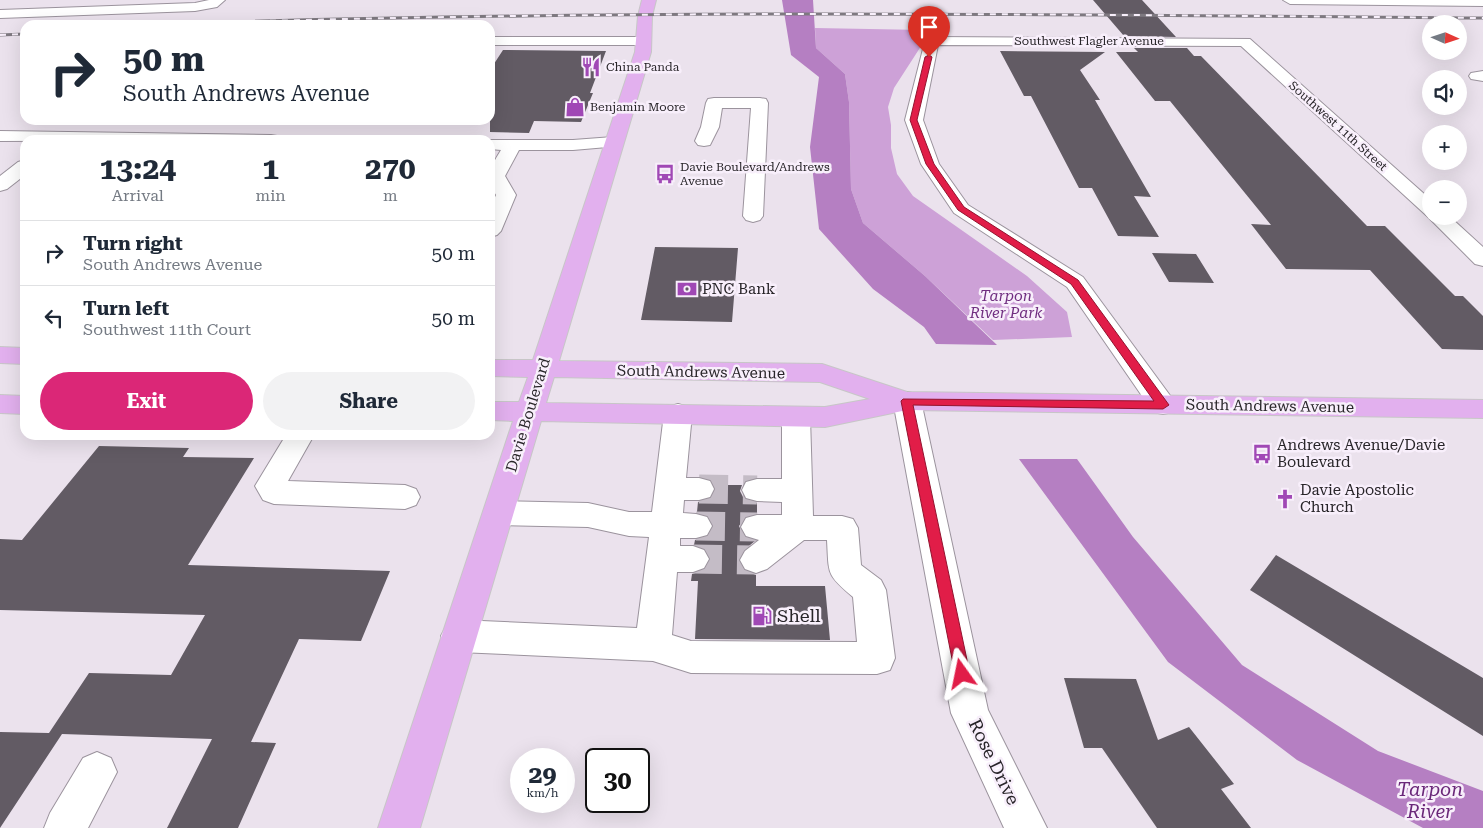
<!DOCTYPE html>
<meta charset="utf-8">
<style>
body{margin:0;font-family:"Roboto Serif",serif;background:#f2f2f3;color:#1f2937;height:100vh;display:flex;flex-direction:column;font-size:19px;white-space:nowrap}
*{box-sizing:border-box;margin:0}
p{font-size:16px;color:#747a83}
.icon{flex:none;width:28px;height:28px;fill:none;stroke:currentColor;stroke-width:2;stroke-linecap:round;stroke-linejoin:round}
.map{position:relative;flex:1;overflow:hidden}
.drawer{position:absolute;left:20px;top:135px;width:475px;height:305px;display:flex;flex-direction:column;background:#fff;border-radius:15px;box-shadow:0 5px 20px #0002}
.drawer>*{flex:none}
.hud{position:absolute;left:20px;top:20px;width:475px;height:105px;border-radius:15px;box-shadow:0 5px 20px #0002;background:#fff;color:#1f2937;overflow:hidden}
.needle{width:32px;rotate:93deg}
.controls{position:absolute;left:1422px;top:15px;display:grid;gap:10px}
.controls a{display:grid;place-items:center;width:45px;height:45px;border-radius:50%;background:#fff;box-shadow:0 5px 20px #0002;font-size:25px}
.speed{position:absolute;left:510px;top:748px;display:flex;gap:10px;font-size:25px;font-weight:700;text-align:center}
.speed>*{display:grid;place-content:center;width:65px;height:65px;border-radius:50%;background:#fff;box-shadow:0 5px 20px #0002;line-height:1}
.speed small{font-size:12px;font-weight:400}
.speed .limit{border:2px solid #111;border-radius:8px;background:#fff;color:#111}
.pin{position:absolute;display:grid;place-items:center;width:42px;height:42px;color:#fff;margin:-51px -21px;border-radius:50% 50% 50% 0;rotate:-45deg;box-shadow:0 0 5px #0007}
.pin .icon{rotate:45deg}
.me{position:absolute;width:55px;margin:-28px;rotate:348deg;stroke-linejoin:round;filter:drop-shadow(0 0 4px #0008)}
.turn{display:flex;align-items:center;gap:18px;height:105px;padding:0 20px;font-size:22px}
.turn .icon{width:65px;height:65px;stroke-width:2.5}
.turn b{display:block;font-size:35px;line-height:42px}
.eta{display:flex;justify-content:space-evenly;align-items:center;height:85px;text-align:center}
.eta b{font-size:30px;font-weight:700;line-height:35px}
.cta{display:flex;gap:10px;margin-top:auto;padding:10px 20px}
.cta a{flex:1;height:58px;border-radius:30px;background:#db2777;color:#fff;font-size:20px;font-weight:700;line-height:58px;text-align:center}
.cta a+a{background:#f2f2f3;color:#1f2937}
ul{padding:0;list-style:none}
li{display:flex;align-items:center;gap:15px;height:65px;padding:0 20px;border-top:1px solid #e0e1e3}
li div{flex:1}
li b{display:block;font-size:19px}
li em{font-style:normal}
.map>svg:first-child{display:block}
.green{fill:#cda1d7}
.water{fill:#b57fc2}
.building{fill:#625b64}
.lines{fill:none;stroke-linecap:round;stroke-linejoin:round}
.minor-tunnel{stroke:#c4bcc6;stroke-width:29;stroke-dasharray:29 15;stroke-linecap:butt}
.minor-casing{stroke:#9b939d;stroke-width:2}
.major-casing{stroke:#c7c6c7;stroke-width:2}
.minor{fill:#fff;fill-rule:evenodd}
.major{fill:#e2b0ee;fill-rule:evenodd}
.rail-casing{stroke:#7e7980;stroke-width:3}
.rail{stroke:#f8effb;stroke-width:2;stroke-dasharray:6;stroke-linecap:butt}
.route{fill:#e11d48;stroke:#92132f}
.labels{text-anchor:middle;stroke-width:5;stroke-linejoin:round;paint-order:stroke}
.far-street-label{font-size:12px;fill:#282529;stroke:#f8effb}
.far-poi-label{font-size:12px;fill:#282529;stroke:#f8effb;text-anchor:start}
.poi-label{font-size:15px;fill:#282529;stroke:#f8effb;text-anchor:start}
.park-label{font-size:15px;font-style:italic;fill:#702e80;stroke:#f8effb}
.street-label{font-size:15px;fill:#282529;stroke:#f8effb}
.near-poi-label{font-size:18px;fill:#282529;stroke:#f8effb;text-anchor:start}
.near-street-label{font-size:18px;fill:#282529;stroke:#f8effb}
.near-water-label{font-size:19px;font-style:italic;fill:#6a2779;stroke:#f8effb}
</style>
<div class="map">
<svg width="1483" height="828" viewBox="0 0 1483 828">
<rect width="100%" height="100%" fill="#ebe2ed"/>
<!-- green -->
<path class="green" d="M815 28 924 30 925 40 894 88 888 107 891 125V148L897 174 913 196 1027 276 1067 312 1072 337 993 340 925 276 863 223 851 189 849 102 845 74 816 48Z"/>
<!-- water -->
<path class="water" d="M782 0H813L816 48 845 74 849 102 851 189 863 223 925 276 997 345 936 344 924 327 873 289 819 229 810 147 819 77 791 55Z
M1019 459H1077L1133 537 1242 665 1378 751 1483 791V828H1423L1297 760 1168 662Z"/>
<!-- building -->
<path class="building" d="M1093 0H1142L1176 37 1124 36Z
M1134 48H1187L1194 56H1201L1367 226H1385L1455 296H1463L1483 316V350L1442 349 1370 270 1286 269 1251 224 1271 225 1170 101H1155L1116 52H1138Z
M503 50 606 51 590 93H593L581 122 534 121 529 133 490 132V70Z
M1000 51 1105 52 1080 70 1100 100H1095L1151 197 1134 196 1159 237 1118 236 1092 188H1079L1031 96H1024Z
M655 247 738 248 732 322 641 320Z
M1152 253 1196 254 1214 283 1169 282Z
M99 446 189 448 183 457 254 458 188 565 390 571 361 641 299 639 251 742 276 743 238 828H167L212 739 62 734 0 828V732L49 733 89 673 171 675 205 615 0 610V539L22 540Z
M714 485H742L740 491 744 499 757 503V513L746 516 739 526 744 537 755 541 744 550 738 559 743 570 756 575V586H825L830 640 695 639 698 581H691L692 574 705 570 711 558 705 548 694 545 695 540 707 537 714 527 709 516 697 512 698 502 712 498 716 490Z
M1276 555 1483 678V736L1250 590Z
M1064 678 1136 679 1158 740 1189 727 1234 784 1221 789 1251 828H1157L1102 748H1084Z"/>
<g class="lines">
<!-- minor-tunnel -->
<path class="minor-tunnel" d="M699 489 757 490
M696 526 757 527
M693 559 756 560"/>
<defs>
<path id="minor" d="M209 0H225L217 7 195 11 0 18V10L195 3Z
M1283 0H1483V6L1290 4Z
M490 37H644L649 38 651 41 649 44 644 45H490Z
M932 37 1250 39 1431 200V216H1449L1483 247V266L1475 264 1427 216 1241 46 938 45 923 120 939 164 968 205 1083 277 1177 405 1173 412 1163 414 1153 412 1067 287 954 213 921 164 905 120 925 41 927 38Z
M1483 71V81L1471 79 1469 76 1471 73Z
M714 98H760L766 99 768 103 763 216 760 220 753 222 746 220 743 216 751 108H722L719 127 710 145 704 146 698 145 695 141 701 127 706 103 708 99Z
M0 131 271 135 277 136 280 140 0 141Z
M613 137 619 138 622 142 619 146 573 150H519L505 176 516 195 501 231 497 235 490 237V208L496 195C485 176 490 168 501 150L490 149V140H484H573Z
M25 160V175L7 189 0 191V176L18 162Z
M907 392 917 394 921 401 988 710 1047 828H1004L951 713 893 401 897 394Z
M678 404 688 407 692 414 686 478H699L710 481 714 489 710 497 699 500H684L683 513 696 514 707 517 712 526 707 535 696 538H680V546H693L704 550 709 559 704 568 693 572H677L672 635 691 641 857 642 853 597C826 574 829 575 827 540H804L767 569 756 573 745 569 740 560 745 551 759 540 746 536 741 527 746 518 757 515H782V502L757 501 746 498 742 490 746 482 757 479H782V417L786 410 796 407 806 410 810 417 813 516H842L853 519 858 528 861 565 881 580 886 590 895 658 890 670 877 674 691 673 653 661 459 652 447 647 441 636 447 625 459 620 637 628 649 537 629 536 588 527 498 525 487 522 483 513 487 504 498 501 588 503 629 512H652L664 414 668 407Z
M286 435H314L288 481 405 485 416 489 420 497 416 505 405 509 274 504 263 500 255 486Z
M97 752 111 758 117 772 88 828H44L50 813 83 758Z"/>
<path id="major" d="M642 0H656L652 16 651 52 559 361 822 364 907 392 1483 400V418L907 410 825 427 541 421 420 828H378L513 421 490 420V402H519L528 377 490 376V360H533L635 52 638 16ZM554 377 820 382 870 399 825 407 546 403Z
M0 347 25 348V364L0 363Z
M0 395 25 396V414L0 413Z"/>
</defs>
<!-- minor casing -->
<use href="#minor" class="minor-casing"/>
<!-- major casing -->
<use href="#major" class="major-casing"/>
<!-- minor -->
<use href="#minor" class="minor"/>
<!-- major -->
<use href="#major" class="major"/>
<defs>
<path id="rail" d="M138 25C586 9 1034 14 1483 18
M0 35 25 34"/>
</defs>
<!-- rail casing -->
<use href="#rail" class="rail-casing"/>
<!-- rail -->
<use href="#rail" class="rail"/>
</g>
<!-- route -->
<path class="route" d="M929 55 932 57 917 120 934 164 964 207 1078 280 1169 405 1163 409 913 405 970 674 968 679 962 681 957 679 955 674 901 401 903 399 1154 401 1071 284 958 210 926 164 910 120 925 57Z"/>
<!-- icons -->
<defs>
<symbol id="restaurant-bare" viewBox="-9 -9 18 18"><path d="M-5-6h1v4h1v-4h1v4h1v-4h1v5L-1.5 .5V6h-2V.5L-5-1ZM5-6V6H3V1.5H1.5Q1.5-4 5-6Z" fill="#a048b5" stroke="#f8effb" stroke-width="2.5" paint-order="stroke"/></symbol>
<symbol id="shop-bare" viewBox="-9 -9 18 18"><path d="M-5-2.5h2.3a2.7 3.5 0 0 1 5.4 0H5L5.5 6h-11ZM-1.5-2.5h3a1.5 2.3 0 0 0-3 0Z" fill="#a048b5" stroke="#f8effb" stroke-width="2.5" paint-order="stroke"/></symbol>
<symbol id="bus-bare" viewBox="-9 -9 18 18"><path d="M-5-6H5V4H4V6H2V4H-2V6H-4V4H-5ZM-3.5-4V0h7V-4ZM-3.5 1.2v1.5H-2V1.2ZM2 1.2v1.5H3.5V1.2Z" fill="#a048b5" stroke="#f8effb" stroke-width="2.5" paint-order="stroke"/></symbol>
<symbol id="bank-bare" viewBox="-9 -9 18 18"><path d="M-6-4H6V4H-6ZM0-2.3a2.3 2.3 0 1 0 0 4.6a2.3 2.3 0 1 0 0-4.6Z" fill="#a048b5" stroke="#f8effb" stroke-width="2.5" paint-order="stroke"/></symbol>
<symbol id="church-bare" viewBox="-9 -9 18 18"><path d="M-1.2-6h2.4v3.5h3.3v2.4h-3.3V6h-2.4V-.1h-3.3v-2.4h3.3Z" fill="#a048b5" stroke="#f8effb" stroke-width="2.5" paint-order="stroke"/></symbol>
<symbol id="fuel-bare" viewBox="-9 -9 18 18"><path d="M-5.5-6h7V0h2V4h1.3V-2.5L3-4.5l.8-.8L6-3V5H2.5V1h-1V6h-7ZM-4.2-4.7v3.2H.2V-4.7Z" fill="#a048b5" stroke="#f8effb" stroke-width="2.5" paint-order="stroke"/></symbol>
</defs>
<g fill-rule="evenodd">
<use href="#restaurant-bare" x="577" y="53" width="28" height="28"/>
<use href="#shop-bare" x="561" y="93" width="28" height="28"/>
<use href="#bus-bare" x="651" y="160" width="28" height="28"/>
<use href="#bank-bare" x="673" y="275" width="28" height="28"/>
<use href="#bus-bare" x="1248" y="440" width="28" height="28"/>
<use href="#church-bare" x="1271" y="485" width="28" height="28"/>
<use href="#fuel-bare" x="748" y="602" width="28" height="28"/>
</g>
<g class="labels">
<!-- far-street labels -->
<g class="far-street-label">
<text x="1089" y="45">Southwest Flagler Avenue</text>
<text transform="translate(1338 126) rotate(42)" y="4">Southwest 11th Street</text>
</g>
<!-- far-poi labels -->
<g class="far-poi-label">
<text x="606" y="71">China Panda</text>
<text x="590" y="111">Benjamin Moore</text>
<text x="680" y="171">Davie Boulevard/Andrews<tspan x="680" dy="14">Avenue</tspan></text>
</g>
<!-- poi labels -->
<g class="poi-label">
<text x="702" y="294">PNC Bank</text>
<text x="1277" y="450">Andrews Avenue/Davie<tspan x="1277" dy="17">Boulevard</tspan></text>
<text x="1300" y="495">Davie Apostolic<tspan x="1300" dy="17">Church</tspan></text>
</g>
<!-- park labels -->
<g class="park-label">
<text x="1006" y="301">Tarpon<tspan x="1006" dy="17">River Park</tspan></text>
</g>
<!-- street labels -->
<g class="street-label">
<text transform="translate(701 372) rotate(1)" y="5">South Andrews Avenue</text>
<text transform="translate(1270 406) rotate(1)" y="5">South Andrews Avenue</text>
<text transform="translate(528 415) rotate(-73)" y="5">Davie Boulevard</text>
</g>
<!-- near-poi labels -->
<g class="near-poi-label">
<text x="777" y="622">Shell</text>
</g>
<!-- near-street labels -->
<g class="near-street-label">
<text transform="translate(994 762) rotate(64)" y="6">Rose Drive</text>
</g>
<!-- near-water labels -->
<g class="near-water-label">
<text x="1430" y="796">Tarpon<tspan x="1430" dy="22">River</tspan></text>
</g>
</g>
</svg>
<div class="controls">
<a><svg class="needle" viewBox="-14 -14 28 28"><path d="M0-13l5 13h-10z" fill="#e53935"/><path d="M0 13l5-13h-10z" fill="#747a83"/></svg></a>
<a><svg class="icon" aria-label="sound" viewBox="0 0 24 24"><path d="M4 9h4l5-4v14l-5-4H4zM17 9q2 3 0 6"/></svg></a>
<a>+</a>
<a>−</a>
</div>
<div class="speed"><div>29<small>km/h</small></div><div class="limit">30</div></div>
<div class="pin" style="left:929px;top:57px;background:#d93025"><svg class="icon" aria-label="arrive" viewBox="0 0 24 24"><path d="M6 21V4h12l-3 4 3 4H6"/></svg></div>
<svg class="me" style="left:962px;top:674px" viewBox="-20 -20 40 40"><path d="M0-17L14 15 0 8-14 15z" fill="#e11d48" stroke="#fff" stroke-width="4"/></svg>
<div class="hud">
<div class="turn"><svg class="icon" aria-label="right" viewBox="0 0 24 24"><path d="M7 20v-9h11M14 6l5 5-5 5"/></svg><div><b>50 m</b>South Andrews Avenue</div></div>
</div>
<section class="drawer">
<div class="eta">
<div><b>13:24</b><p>Arrival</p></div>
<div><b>1</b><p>min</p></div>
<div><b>270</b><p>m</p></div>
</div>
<ul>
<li><svg class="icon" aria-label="right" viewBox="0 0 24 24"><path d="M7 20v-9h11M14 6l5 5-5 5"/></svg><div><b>Turn right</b><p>South Andrews Avenue</p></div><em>50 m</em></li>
<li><svg class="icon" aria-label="left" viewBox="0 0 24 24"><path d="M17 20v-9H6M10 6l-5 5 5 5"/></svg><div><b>Turn left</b><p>Southwest 11th Court</p></div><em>50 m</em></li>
</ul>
<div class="cta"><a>Exit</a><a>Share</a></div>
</section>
</div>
